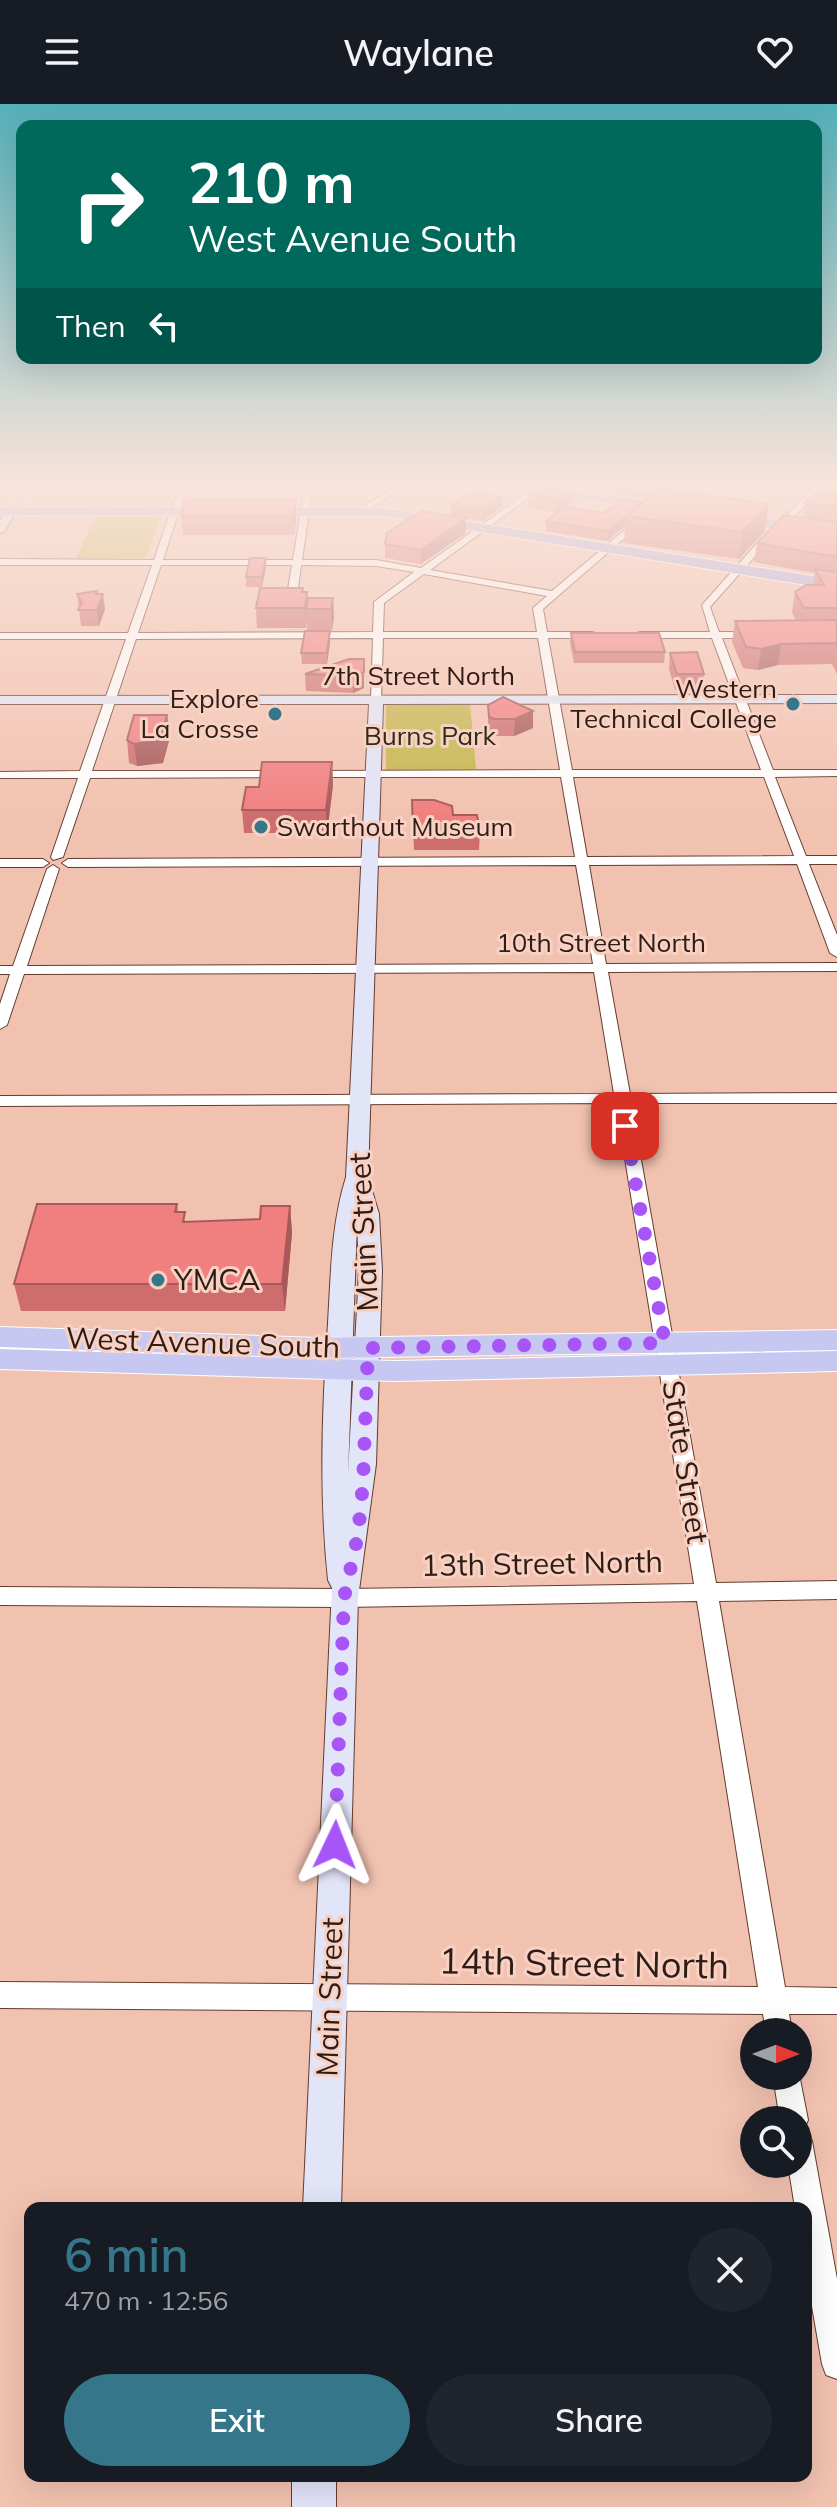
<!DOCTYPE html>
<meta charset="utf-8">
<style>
body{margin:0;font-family:Mulish,sans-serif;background:#20242c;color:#f1f3f6;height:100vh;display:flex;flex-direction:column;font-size:30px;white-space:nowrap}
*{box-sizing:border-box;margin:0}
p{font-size:26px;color:#9ea1a6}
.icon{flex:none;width:44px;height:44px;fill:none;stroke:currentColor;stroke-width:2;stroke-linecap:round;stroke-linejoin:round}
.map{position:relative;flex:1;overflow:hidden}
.drawer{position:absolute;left:24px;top:2098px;width:788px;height:280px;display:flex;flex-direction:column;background:#171b24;border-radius:16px;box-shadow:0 8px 32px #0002}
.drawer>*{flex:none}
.top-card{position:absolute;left:16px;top:16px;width:806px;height:244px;border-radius:16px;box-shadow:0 8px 32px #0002;background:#00695c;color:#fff;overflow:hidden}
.needle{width:52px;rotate:90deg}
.fabs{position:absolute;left:740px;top:1914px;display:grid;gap:16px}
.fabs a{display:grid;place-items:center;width:72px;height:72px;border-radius:50%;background:#171b24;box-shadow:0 8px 32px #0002;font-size:40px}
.pin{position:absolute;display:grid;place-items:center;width:68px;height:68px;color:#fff;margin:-34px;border-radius:16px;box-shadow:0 4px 12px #0006}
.me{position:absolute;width:88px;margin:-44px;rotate:2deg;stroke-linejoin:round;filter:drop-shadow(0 0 6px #0008)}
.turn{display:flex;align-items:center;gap:28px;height:168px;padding:0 40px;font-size:36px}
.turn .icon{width:104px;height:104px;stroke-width:2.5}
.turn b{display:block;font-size:56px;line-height:68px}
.then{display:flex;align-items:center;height:76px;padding:0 40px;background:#0003;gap:16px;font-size:30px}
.round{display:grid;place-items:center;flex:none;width:84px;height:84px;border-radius:42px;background:#20242c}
.summary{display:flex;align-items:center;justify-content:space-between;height:136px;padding:0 40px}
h1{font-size:48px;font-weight:600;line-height:60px;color:#36768a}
.cta{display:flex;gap:16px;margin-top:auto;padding:16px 40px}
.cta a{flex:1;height:92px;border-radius:48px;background:#36768a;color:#fff;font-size:32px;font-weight:600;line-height:92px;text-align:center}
.cta a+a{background:#20242c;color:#f1f3f6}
header{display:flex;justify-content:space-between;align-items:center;height:104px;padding:0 40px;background:#171b24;font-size:36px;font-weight:600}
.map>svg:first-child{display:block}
.green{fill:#c4b54a}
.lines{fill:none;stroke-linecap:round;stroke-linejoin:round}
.street-casing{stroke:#643c2e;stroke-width:2}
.secondary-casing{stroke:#643c2e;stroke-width:2}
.primary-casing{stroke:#fff;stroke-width:2}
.highway-casing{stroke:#fff;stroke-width:2}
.street{fill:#fff;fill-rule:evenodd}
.secondary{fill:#e2e4f8;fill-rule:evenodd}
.primary{fill:#c6c8f1;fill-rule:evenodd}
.highway{fill:#a0a4e7;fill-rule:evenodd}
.wall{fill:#ce6d6d}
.shaded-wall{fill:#a85959}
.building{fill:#f07f7f;stroke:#a85959;stroke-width:2}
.route{stroke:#a855f7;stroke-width:14;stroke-dasharray:0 25.2}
.poi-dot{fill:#36768a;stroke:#f9d1c3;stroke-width:3}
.labels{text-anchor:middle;stroke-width:6;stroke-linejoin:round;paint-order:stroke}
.far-street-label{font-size:26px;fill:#2e1c16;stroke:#f9d1c3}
.far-poi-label{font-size:26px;fill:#2e1c16;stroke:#f9d1c3;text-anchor:end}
.far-park-label{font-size:26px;fill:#2f2c18;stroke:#f9d1c3}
.street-label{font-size:30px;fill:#2e1c16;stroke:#f9d1c3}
.poi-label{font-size:30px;fill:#2e1c16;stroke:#f9d1c3;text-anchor:start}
.near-street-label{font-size:36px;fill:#2e1c16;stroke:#f9d1c3}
</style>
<header><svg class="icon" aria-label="menu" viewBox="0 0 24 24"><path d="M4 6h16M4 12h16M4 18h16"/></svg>Waylane<svg class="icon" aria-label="heart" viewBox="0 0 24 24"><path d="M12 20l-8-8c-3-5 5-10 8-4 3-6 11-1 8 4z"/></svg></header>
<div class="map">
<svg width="837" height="2403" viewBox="0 0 837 2403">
<rect width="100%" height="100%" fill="#f2c2b0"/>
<!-- green -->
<path class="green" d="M97 410H162L145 454H76Z
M386 599H470L476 665 386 666Z"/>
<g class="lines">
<defs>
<path id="street" d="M180 380H188L163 456H293L305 380H313L302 456H376L421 464 539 380H548L430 466 552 487 679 380H687L543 505 547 528H593L598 531 593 534H548L572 666H761L712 534H639L634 531 639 528H710L702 501 760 436 813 385 790 380H827L826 382 837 384V388L821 386 766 440 710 503 719 528H757L762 531 757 534H722L773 666H837V672L775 673 806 752H837V760H809L837 831V853L830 849 797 760 589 761 606 860 837 859V867L608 868 630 990 837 989V999H631L716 1479 837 1477V1495L719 1497 785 1883 837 1884V1910H789L792 1928H766L763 1910 0 1904V1878L758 1883 697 1497 344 1503 0 1501V1483L344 1485 694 1480 616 999 0 1002V992L614 990 594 868 24 870 7 921 0 925V900L10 870H0V862H13L47 765 53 761 59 765 27 862 593 860 576 761 68 763 62 759 68 755 575 753 561 673H311L305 670 311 667 560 666 538 534H383L381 596 376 599 371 596 373 534 136 535 92 667H285L291 670 285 673 90 674 63 753 53 756 51 753 78 674H0V668L80 667 126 535H0V529H128L152 461H0V455L154 456ZM161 461H292L288 485 293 488 298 485 301 461 376 462 414 468 374 498 373 528 138 529ZM424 470 547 492 533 504 537 528H383L384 499ZM573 673H764L794 752 587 753Z
M400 380H409L361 410 354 408Z
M0 755H43L49 759 43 763H0Z
M798 1965 808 2016 804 2025 808 2027 812 2037 837 2175V2275L826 2271 822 2260 806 2168V2104H795L788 2060H798V2016H780L773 1972H798Z"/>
<path id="secondary" d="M7 405 17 407 4 428 0 429V416Z
M837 591V599L383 600 368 1073 379 1110 382 1167 376 1360 358 1494 341 2104H303L332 1484 328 1476C319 1390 322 1305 328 1219 331 1169 331 1121 346 1073L369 600H0V592ZM357 1119 359 1167 348 1370Z
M292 2372H336V2403H292Z"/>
<path id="primary" d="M22 380H34L16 410H6L5 407Z
M0 1223 318 1234 837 1226V1246L318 1254 0 1243Z
M0 1245 395 1257 837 1247V1267L395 1277 0 1265Z"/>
<path id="highway" d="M496 380H530L660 399 667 403 660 407 503 384Z
M0 403 383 404 837 476V486L383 412 0 411Z
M725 409 837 425V435L720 416V410Z"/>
</defs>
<!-- street casing -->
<use href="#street" class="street-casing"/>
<!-- secondary casing -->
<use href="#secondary" class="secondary-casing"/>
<!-- primary casing -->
<use href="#primary" class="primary-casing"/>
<!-- highway casing -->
<use href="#highway" class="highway-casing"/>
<!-- street -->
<use href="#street" class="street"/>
<!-- secondary -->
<use href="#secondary" class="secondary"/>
<!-- primary -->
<use href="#primary" class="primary"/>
<!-- highway -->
<use href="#highway" class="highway"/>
</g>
<!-- wall -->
<path class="wall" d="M200 380H295V381Z
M560 380H666V385L765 427 739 455 624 439 625 422 607 437 546 427V417L557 409 528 404V390L574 384 573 398 565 403 604 409 642 399 647 394 560 381Z
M837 389V570L832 560 778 561 758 566 743 564 732 538 735 517H796L792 508 795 488 813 481 815 469 754 458 757 439 803 413 805 398Z
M296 396V415L294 431H183L181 412Z
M451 402H502L482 417 451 412Z
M466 414V429L421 460 385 454V440Z
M266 464 262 483H246V473Z
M97 487 105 505 99 522H81L77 490Z
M303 488H307L308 499 333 494 334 514 332 526H307V516L306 524H257L256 504Z
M571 529 665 548 664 559H574L570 539Z
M330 538 327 560H302L301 549Z
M670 549 704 570 702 586H675L669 565Z
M364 555V584L353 589 306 587 305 570Z
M488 601 533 607V624L514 632H494L488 630Z
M167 611 170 633 163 659 137 662 129 659 127 636Z
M332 658 333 681 327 729H244L242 706 259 683Z
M412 696 453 711 480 727 479 746H414Z
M177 1100 178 1108 186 1118 260 1115 290 1102 292 1129 285 1207H21L14 1180Z"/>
<!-- shaded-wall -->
<path class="shaded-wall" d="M656 380H666V387L654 395Z
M574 384 573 398 557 409 558 395Z
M503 393 502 402 482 417V407Z
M296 396V415L294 431 293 412Z
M642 399 626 412 625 422 607 437 608 427Z
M769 400 765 427 739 455 742 428Z
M466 414V429L421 460V446Z
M266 454V464L262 483V473Z
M97 487 99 500 103 490 105 505 99 522 97 506 96 490Z
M307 488 308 505H306V524L305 504Z
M333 494 334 514 332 526 331 505Z
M330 527V538L327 560V549Z
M781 540 778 561 758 566 761 545Z
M364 555V584L353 589V572Z
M533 607V624L514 632 515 615Z
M167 611 170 633 163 659 137 662 134 640Z
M332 658 333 681 327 729 326 706Z
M290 1102 292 1129 285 1207 282 1180Z"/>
<!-- building -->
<path class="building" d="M544 380H546L574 384 558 395 528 390Z
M659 384 769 400 742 428 626 412Z
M817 387 837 389V404L805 398Z
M473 388 503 393 482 407 451 402Z
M186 396H296L293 412H181Z
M621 396 642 399 608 427 546 417 565 403 604 409Z
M421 407 466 414 421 446 385 440 387 429Z
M784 411 837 418V453L757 439Z
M250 454H266L262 473H246Z
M815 465 837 468V504H804L795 488 806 481H824Z
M260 484H303L302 488H307L305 504H256Z
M97 487 96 490H103L97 506H78L82 498 77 490Z
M308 494H333L331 505H306Z
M837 516V541L836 539 781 540 761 545 746 543 735 517Z
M305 527H330L327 549H301Z
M571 529H659L665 548H575Z
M697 548 704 570H677L670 549Z
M349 555H364V568L353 572 305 570Z
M503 593 533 607 515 615H494L489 613 488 601Z
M134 611H167L160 636 134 640 127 636Z
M262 658H332L326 706H242L246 683H259Z
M412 696H434L452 702 453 711H477L480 727 413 728Z
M37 1100H177L175 1108H185L183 1118 260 1115 261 1102H290L282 1180H14Z"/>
<!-- sky -->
<linearGradient id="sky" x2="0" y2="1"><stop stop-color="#55b0b9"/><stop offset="0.53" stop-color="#f9e4db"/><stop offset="1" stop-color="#f9e4db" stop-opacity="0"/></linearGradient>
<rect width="837" height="716" fill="url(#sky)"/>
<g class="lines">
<!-- route -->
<path class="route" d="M335 1741 344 1494 358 1431 363 1379 368 1244 665 1239 625 1022"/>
</g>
<!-- markers -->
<g class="poi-dot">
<circle cx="793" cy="600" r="8"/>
<circle cx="275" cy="610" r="8"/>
<circle cx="261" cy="723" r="8"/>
<circle cx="158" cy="1176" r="8"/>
</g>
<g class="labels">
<!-- far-street labels -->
<g class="far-street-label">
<text x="418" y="581">7th Street North</text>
<text x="601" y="848">10th Street North</text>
</g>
<!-- far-poi labels -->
<g class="far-poi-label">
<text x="777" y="594">Western<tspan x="777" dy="30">Technical College</tspan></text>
<text x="259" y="604">Explore<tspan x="259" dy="30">La Crosse</tspan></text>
<text x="277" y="732" text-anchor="start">Swarthout Museum</text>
</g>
<!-- far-park labels -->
<g class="far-park-label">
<text x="430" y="641">Burns Park</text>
</g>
<!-- street labels -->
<g class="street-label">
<text transform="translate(364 1128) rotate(-93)" y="10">Main Street</text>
<text transform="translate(203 1239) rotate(2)" y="10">West Avenue South</text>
<text transform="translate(685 1358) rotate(81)" y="10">State Street</text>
<text transform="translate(542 1460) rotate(-1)" y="10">13th Street North</text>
<text transform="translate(330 1893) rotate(-88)" y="10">Main Street</text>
</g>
<!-- poi labels -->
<g class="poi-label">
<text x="174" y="1186">YMCA</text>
</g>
<!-- near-street labels -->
<g class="near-street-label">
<text transform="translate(584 1859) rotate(1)" y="13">14th Street North</text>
</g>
</g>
</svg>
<div class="fabs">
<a><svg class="needle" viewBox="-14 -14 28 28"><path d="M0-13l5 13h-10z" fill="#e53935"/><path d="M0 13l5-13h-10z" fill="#9ea1a6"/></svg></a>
<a><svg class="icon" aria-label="search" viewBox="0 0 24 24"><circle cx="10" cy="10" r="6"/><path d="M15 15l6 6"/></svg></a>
</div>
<div class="pin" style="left:625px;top:1022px;background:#d93025"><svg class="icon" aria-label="arrive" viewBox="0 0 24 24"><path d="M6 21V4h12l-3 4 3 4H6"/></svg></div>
<svg class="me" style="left:335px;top:1741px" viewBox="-20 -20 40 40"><path d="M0-17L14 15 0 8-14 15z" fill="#a855f7" stroke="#fff" stroke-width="4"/></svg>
<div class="top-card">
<div class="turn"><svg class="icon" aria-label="right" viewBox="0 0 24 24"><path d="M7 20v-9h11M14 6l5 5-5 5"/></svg><div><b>210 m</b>West Avenue South</div></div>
<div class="then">Then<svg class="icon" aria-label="left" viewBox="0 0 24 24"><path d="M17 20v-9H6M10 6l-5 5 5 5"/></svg></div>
</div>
<section class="drawer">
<div class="summary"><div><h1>6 min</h1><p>470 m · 12:56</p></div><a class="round"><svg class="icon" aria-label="close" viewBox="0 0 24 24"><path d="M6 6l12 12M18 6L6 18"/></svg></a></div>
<div class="cta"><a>Exit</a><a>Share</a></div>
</section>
</div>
